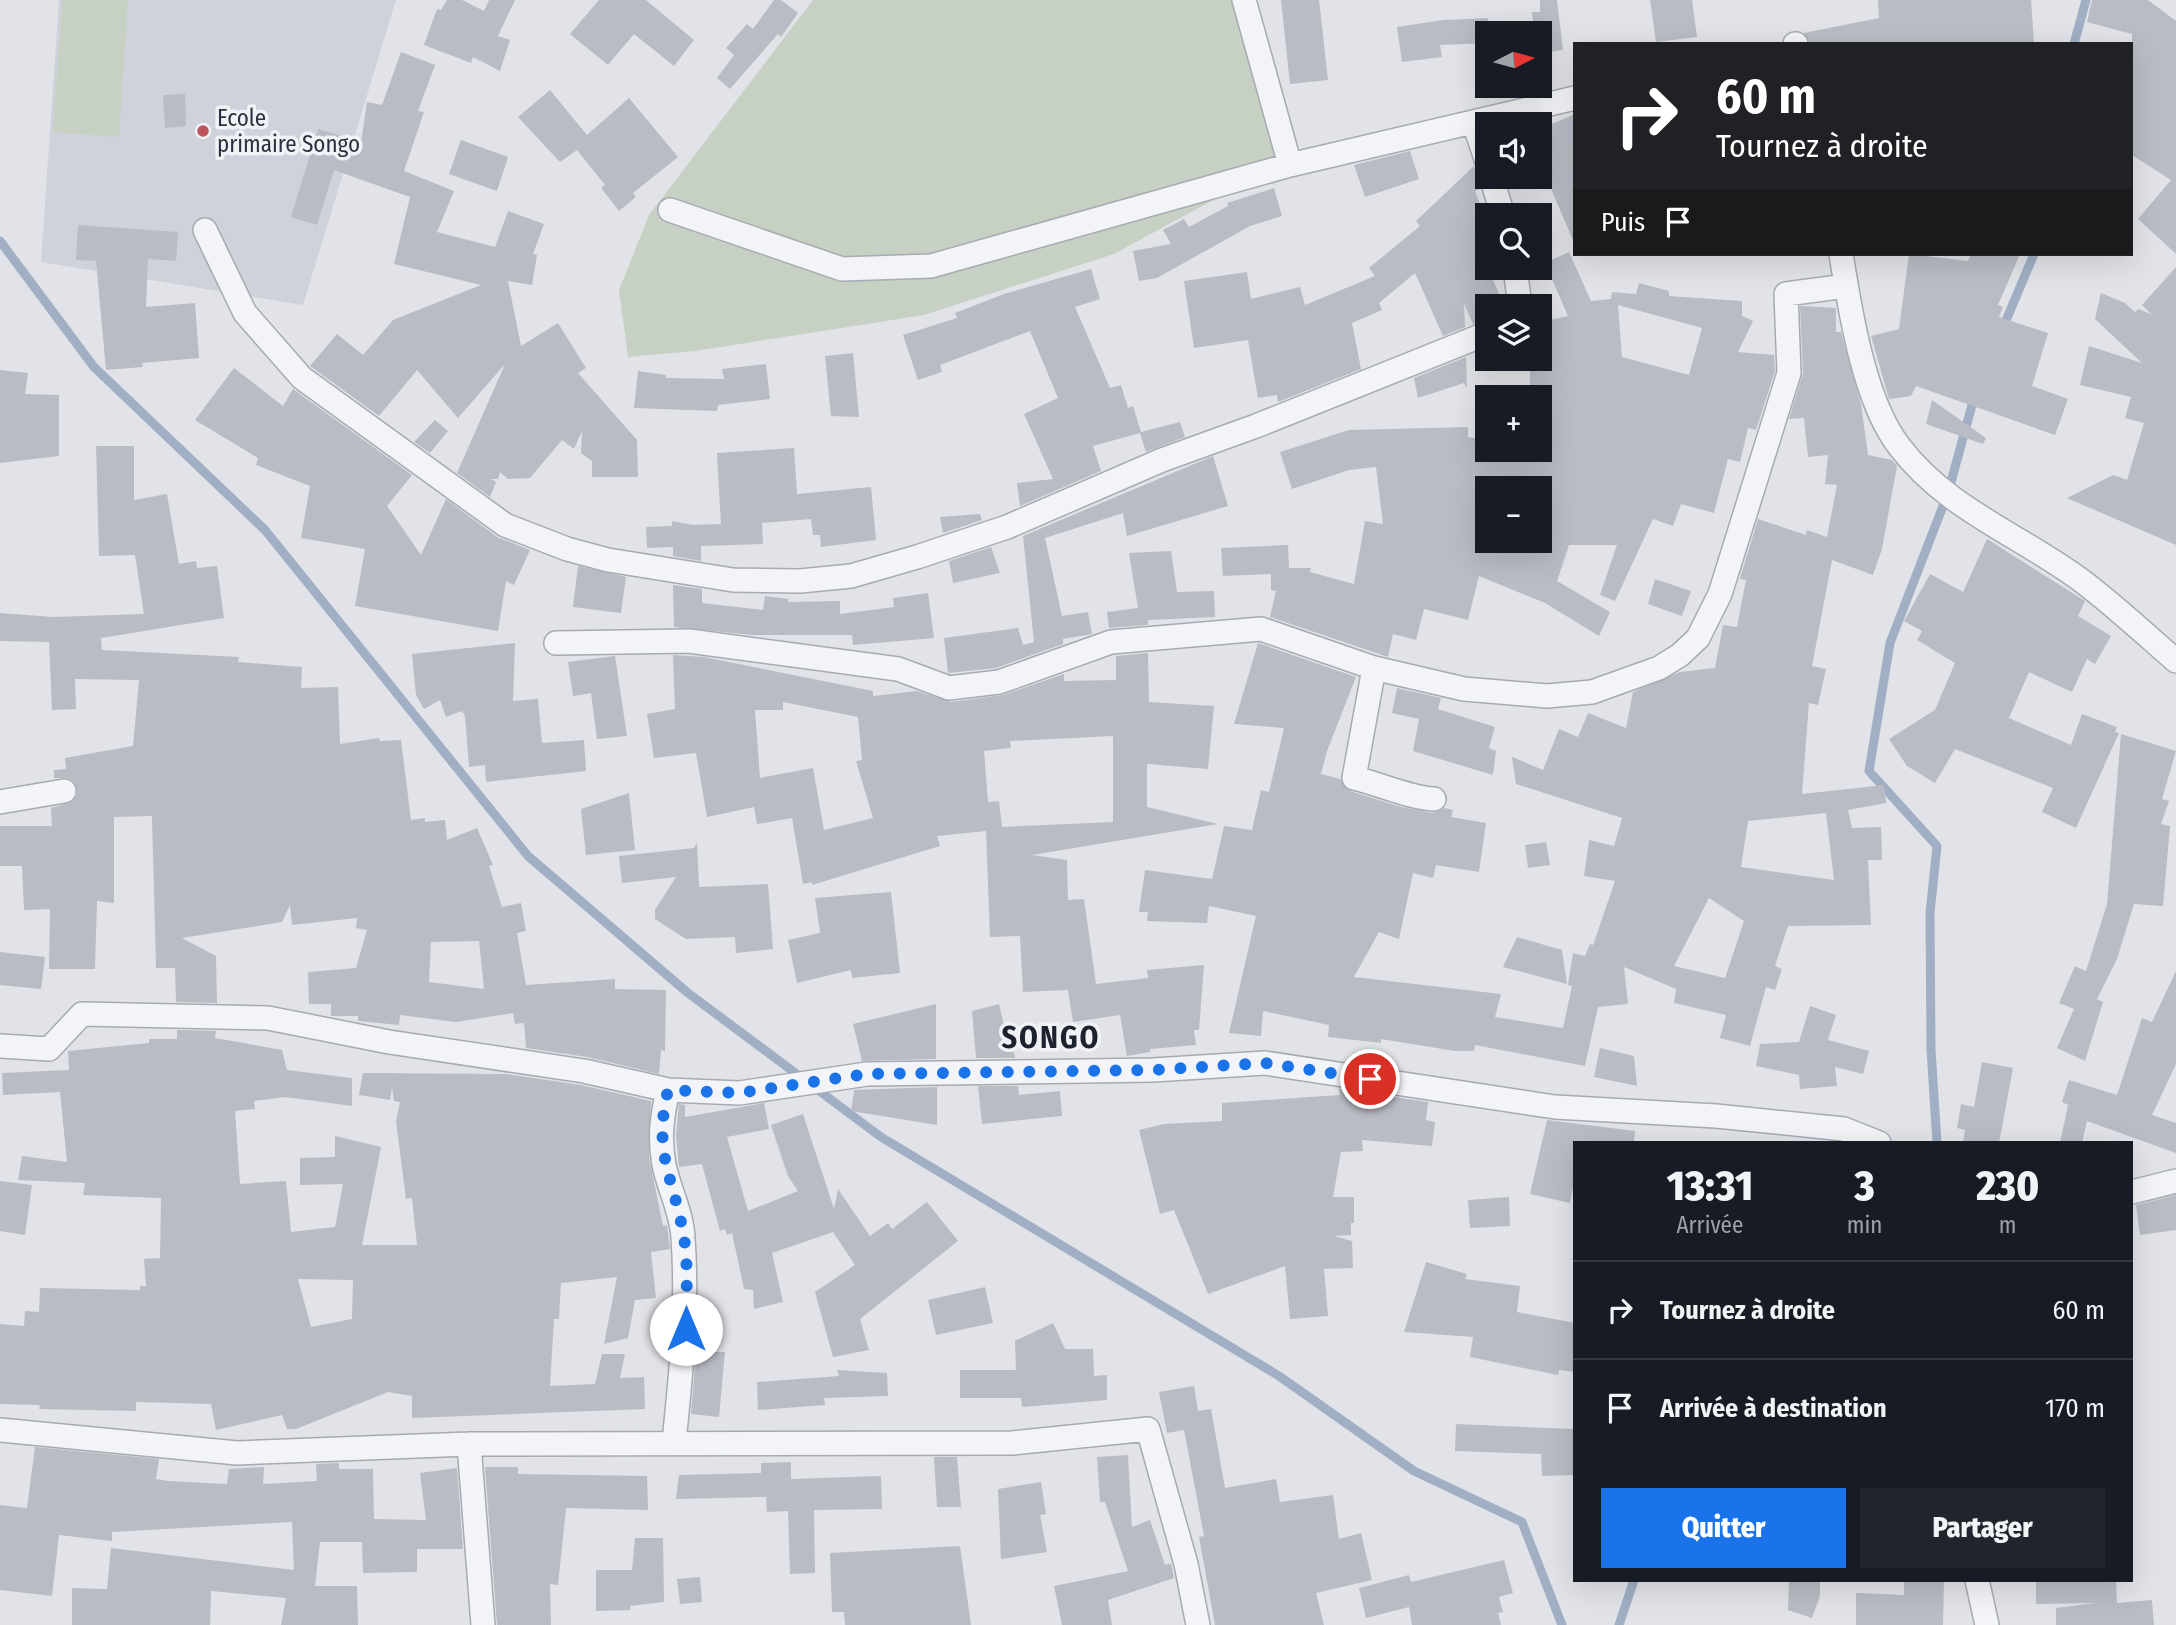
<!DOCTYPE html>
<html lang="fr">
<meta charset="utf-8">
<style>
body{margin:0;font-family:"Fira Sans Condensed",sans-serif;background:#20242c;color:#f1f3f6;height:100vh;display:flex;flex-direction:column;font-size:26px;white-space:nowrap}
*{box-sizing:border-box;margin:0}
p{font-size:23px;color:#9ea1a6}
.icon{flex:none;width:38px;height:38px;fill:none;stroke:currentColor;stroke-width:2;stroke-linecap:round;stroke-linejoin:round}
.map{position:relative;flex:1;overflow:hidden}
.details{position:absolute;left:1573px;top:1141px;width:560px;height:441px;display:flex;flex-direction:column;background:#171b24;border-radius:0px;box-shadow:0 7px 28px #0002}
.details>*{flex:none}
.guide{position:absolute;left:1573px;top:42px;width:560px;height:214px;border-radius:0px;box-shadow:0 7px 28px #0002;background:#202124;color:#fff;overflow:hidden}
.needle{width:46px;rotate:84deg}
.controls{position:absolute;left:1475px;top:21px;display:grid;gap:14px}
.controls a{display:grid;place-items:center;width:77px;height:77px;border-radius:0px;background:#171b24;box-shadow:0 7px 28px #0002;font-size:35px}
.pin{position:absolute;display:grid;place-items:center;width:60px;height:60px;color:#fff;margin:-30px;border:4px solid #fff;border-radius:50%;box-shadow:0 2px 7px #0007}
.me{position:absolute;width:77px;margin:-38px;rotate:0deg;stroke-linejoin:round;filter:drop-shadow(0 0 5px #0008)}
.turn{display:flex;align-items:center;gap:24px;height:147px;padding:0 28px;font-size:32px}
.turn .icon{width:91px;height:91px;stroke-width:2.5}
.turn b{display:block;font-size:49px;line-height:60px}
.then{display:flex;align-items:center;height:66px;padding:0 28px;background:#0003;gap:14px;font-size:26px}
.eta{display:flex;justify-content:space-evenly;align-items:center;height:119px;text-align:center}
.eta b{font-size:42px;font-weight:800;line-height:49px}
.action{display:flex;gap:14px;margin-top:auto;padding:14px 28px}
.action a{flex:1;height:80px;border-radius:0px;background:#1a73e8;color:#fff;font-size:28px;font-weight:800;line-height:80px;text-align:center}
.action a+a{background:#20242c;color:#f1f3f6}
ul{padding:0;list-style:none}
li{display:flex;align-items:center;gap:21px;height:98px;padding:0 28px;border-top:2px solid #363941}
li div{flex:1}
li b{display:block;font-size:26px}
li em{font-style:normal}
.map>svg:first-child{display:block}
.built{fill:#cfd2da}
.green{fill:#c6d1c3}
.lines{fill:none;stroke-linecap:round;stroke-linejoin:round}
.stream{stroke:#a0afc4;stroke-width:9}
.building{fill:#b9bcc4;fill-rule:evenodd}
.street-casing{stroke:#a7aab2;stroke-width:26}
.street{stroke:#f3f4f7;stroke-width:23}
.route{stroke:#1a73e8;stroke-width:12;stroke-dasharray:0 21.6}
.poi-dot{fill:#bf545d;stroke:#f0f2f6;stroke-width:2.5}
.labels{text-anchor:middle;stroke-width:7;stroke-linejoin:round;paint-order:stroke}
.poi-label{font-size:23px;fill:#2b313e;stroke:#f0f2f6;text-anchor:start}
.district-label{font-size:30px;font-weight:bold;letter-spacing:2px;fill:#1d222f;stroke:#f0f2f6}
</style>
<div class="map">
<svg width="2176" height="1625" viewBox="0 0 2176 1625">
<rect width="100%" height="100%" fill="#e1e3e8"/>
<!-- built -->
<path class="built" d="M59 0H396L303 305 41 262Z"/>
<!-- green -->
<path class="green" d="M62 0H128L119 137 53 132Z
M813 0H1235L1283 162 1114 254 924 315 695 351 628 357 619 290 649 215Z"/>
<g class="lines">
<!-- stream -->
<path class="stream" d="M2074 44 2086 0
M0 241 94 367 265 530 528 856 688 993 881 1137 1279 1376 1414 1471 1522 1522 1562 1625
M2002 330 2034 254
M1937 1143 1931 1049 1930 913 1937 846 1869 771 1890 643 1948 493 1975 394
M1619 1625 1634 1580"/>
</g>
<!-- building -->
<path class="building" d="M447 0H462L484 11 489 0H515L498 36 510 40 500 71 473 57 471 63 424 45 437 9 441 10Z
M599 0H646L694 40 674 66 634 34 608 65 570 34Z
M774 0H781L798 13 781 37 778 34 730 89 717 78 734 55 726 48 747 24 753 29Z
M1281 0H1319L1328 80 1290 84Z
M1540 0H1557L1563 50 1540 53V33H1534L1532 12H1540Z
M1650 0H1692L1697 37 1656 42Z
M1878 0H2031L2034 44H1810L1804 33 1879 18Z
M2092 0H2148L2176 21V254L2138 219 2171 180 2132 155V34L2087 22Z
M1488 18V43L1440 45 1442 57 1402 62 1397 27 1443 20Z
M401 52 435 65 418 111 424 112 404 171 454 191 437 232 495 247 508 211 544 224 533 254 537 255 532 285 508 281 521 346 558 323 586 368 578 373 637 440 638 477H592V461L581 453 582 431 574 449 562 440 530 478 508 479 500 472 498 479H491L496 482 490 497 457 473 505 364 458 418 417 370 379 416 310 366 337 334 363 355 393 320 481 285 394 264 410 197 334 170 317 225 291 217 318 129 361 142 367 102 382 105Z
M550 90 587 135 629 98 678 157 633 193 636 197 619 211 601 188 605 185 577 150 560 162 518 117Z
M185 94 186 126 165 128 163 95Z
M1575 114V245L1540 163V129Z
M461 140 508 157 497 191 449 174Z
M1410 151 1419 179 1365 197 1354 165Z
M1474 166 1480 189 1475 191 1488 226V268L1504 306H1488V319L1473 324 1464 304 1465 327 1443 336 1415 273 1379 303 1382 310 1352 323 1361 369 1278 402 1277 395 1258 398 1248 340 1194 348 1184 281 1247 272 1251 299 1300 287 1305 305 1375 276 1369 268 1420 226 1416 221Z
M1274 188 1282 216 1250 226 1157 278 1139 281 1133 251 1171 244 1163 230 1184 219 1189 227 1228 206 1227 203Z
M78 225 178 232 176 261 148 259 146 307 195 303 199 358 142 363 143 367 106 370 96 261 76 260Z
M1569 252 1591 301 1611 299 1612 292 1636 294 1639 283 1669 291V296L1742 301V316L1753 321 1738 352 1774 355 1775 371 1756 430 1748 428 1740 462 1728 459 1714 513 1681 504 1673 526 1653 519 1615 601 1600 595 1617 545H1569L1557 581 1610 612 1599 636 1545 603 1479 576 1468 620 1424 609 1416 640 1393 634 1388 657 1270 617 1276 591 1271 590V574L1223 576 1221 548 1288 545 1289 568H1311L1310 572 1354 584 1365 521 1383 524 1376 467 1349 470 1292 489 1280 452 1349 430 1468 427V437L1488 440V450H1543L1544 397H1530V359H1548L1540 322 1568 316 1545 263ZM1618 305 1702 328 1689 375 1622 357ZM1488 488H1540V541H1488Z
M1909 254 1968 261 1971 254H2020L1998 305 2003 307 1999 317 2048 333 2032 386 2068 399 2055 435 1916 386 1911 396 1889 399 1871 336 1899 329Z
M2176 267V545L2067 498 2113 475 2127 480 2144 423 2125 418 2131 397 2080 385 2089 346 2142 363 2095 319 2101 293 2125 303 2135 312 2139 309 2152 315 2142 305Z
M1091 269 1100 299 1075 307 1110 388 1121 385 1128 408 1133 406 1141 432 1180 422 1185 437 1146 452 1140 433 1093 446 1101 471 1020 506 1017 483 1053 479 1024 414 1058 398 1030 331 940 365 942 372 918 380 903 335 957 318 955 313 1004 294Z
M1800 306 1836 308V332H1841L1861 404 1868 455 1892 460 1897 466 1882 549 1873 575 1832 560 1812 666 1826 669 1818 705 1809 703 1802 794 1884 785 1886 803 1848 810 1852 828 1881 827 1882 860H1868L1871 925 1788 926 1775 966 1782 969 1775 990 1766 987 1750 1046 1720 1038 1726 1015 1674 1003 1676 989 1624 967 1628 1004 1598 1007 1585 1066 1475 1045 1474 1051H1455L1381 1039V1043L1328 1037 1329 1025 1263 1011 1261 1036 1229 1033 1256 916 1209 906 1207 923 1147 921 1148 912H1139L1145 870 1212 879 1224 826 1252 830 1261 790 1269 792 1284 728 1234 724 1258 643 1356 677 1327 751 1321 774 1340 779 1350 791 1401 807 1433 813 1445 808 1453 810 1451 817 1486 823 1479 872 1436 865 1433 878 1413 873 1399 939 1379 932 1354 977 1501 994 1495 1017 1563 1028 1572 986 1568 985 1573 953 1585 956 1590 944 1593 945 1615 881 1584 876 1589 840 1614 846 1622 818 1516 784 1512 757 1543 770 1559 729 1578 737 1588 713 1626 728 1633 692 1680 672 1715 668 1723 625 1737 627 1746 580 1740 579 1741 575 1758 519 1806 535 1807 530 1827 537 1837 485 1825 484 1828 455 1808 457 1804 418 1789 419 1803 373ZM1826 813 1834 880 1741 867 1748 821ZM1709 898 1744 921 1725 978 1674 966Z
M853 353 859 417 831 416 825 356Z
M1466 357 1467 388 1464 383 1418 398 1414 378Z
M766 364 770 399 718 405 717 411 634 408 638 371 666 375V378L724 379 722 369Z
M234 368 283 406 293 389 412 475 387 506 421 555 446 499 497 537 530 550 514 585 506 581 498 631 355 606 365 549 301 538 310 486 256 465 258 458 195 420Z
M0 370 28 373 25 394 59 395V456L0 463Z
M1932 400 1986 438 1983 444 1926 424Z
M435 420 448 431 430 453 414 442Z
M96 446H134V500L167 494 179 564 196 561 197 568 217 566 224 618 101 638 102 650 239 657 238 662 302 667 301 688 338 687 340 744 379 738 380 741 401 740 411 820 425 818V822L445 820 447 840 477 828 493 865 489 866 502 907 521 903 526 931 517 933 526 985 615 979V989L666 990 665 1051 661 1050 659 1074 587 1057 526 1048 524 1023 515 1024 513 1013 456 1022 400 1015 399 1025 358 1021V1016H331V1004H309L308 972 356 968 367 930 356 928 357 918 292 925 290 905 282 922 182 938 216 956 217 1003 176 1002 175 968H156L152 816 114 817V903L97 901 95 969H49L50 909 24 910 22 866H0V826H52L51 808 72 802 77 795 74 782 68 778H54V770L66 769 65 758 133 746 139 680 75 679 76 709 52 710 49 642 0 641V613L53 617 144 614 135 555 99 556ZM479 941 484 989 429 982 431 942Z
M794 448 797 494 871 487 876 540 821 547 820 535H813L811 519 762 523 763 544 701 546V561L673 556V547L647 548 646 527 672 526V521L693 525 721 524 717 453Z
M1213 456 1228 506 1127 536 1123 513 1045 538 1062 616 1088 612 1092 634 1063 639V644L996 668 948 673 944 638 1018 628 1023 645 1034 642 1023 536Z
M980 514 982 520 943 533 940 517Z
M1987 539 2085 601 2078 616 2111 636 2095 664 2087 659 2072 692 2029 672 2009 718 2071 745 2082 714 2117 727 2115 732 2119 733 2076 828 2042 812 2053 788 1955 749 1935 783 1907 766 1889 739 1935 710 1955 663 1917 640 1922 631 1904 621 1930 574 1963 592Z
M991 547 1000 573 953 583 949 561Z
M1171 551 1177 592 1214 591 1215 617 1148 620V625L1109 628 1107 612 1138 608 1129 553Z
M578 566 626 577 621 613 573 607Z
M1655 579 1691 591 1682 616 1648 604Z
M673 585 702 589V603L763 610 765 596 789 599 788 602 840 601V614L894 607 893 598 928 593 934 638 853 645 852 635H753L674 627Z
M515 643 513 701 538 699 542 743 584 740 586 771 486 782 485 765 469 767 465 716 462 711 446 717 440 700 424 709 416 695 412 654Z
M1148 653 1149 702 1214 706 1208 769 1147 764V807L1218 824 1032 855 1067 860 1068 900 1084 899 1096 984 1148 978 1147 970 1204 965 1199 1030H1194L1196 1045 1150 1049V1052L1127 1056 1120 1015 1073 1022 1068 990 1023 992 1020 936 990 937 986 831 937 836 940 846 812 885V882L803 884 792 818 757 824 754 807 707 817 696 753 654 758 647 714 675 709 673 655 704 657 873 691V696L917 691 951 702 1003 695 1064 674V681L1116 680V656ZM783 702 858 717 862 760 856 761 873 818 824 830 813 768 760 778 755 710H783ZM1113 736V822L1002 827 999 801 988 802 984 751 1011 748 1010 741Z
M615 656 627 736 597 739 591 693 573 696 568 662Z
M1397 688 1441 698 1438 709 1495 727 1489 748 1496 751 1493 775 1413 751 1419 719 1392 713Z
M2121 734 2176 751 2162 799 2169 801 2161 824 2170 826 2163 906 2134 904 2117 959 2097 999 2103 1002 2085 1061 2057 1048 2074 1009 2059 1003 2075 966 2086 971 2107 904Z
M629 793 635 850 586 855 581 809Z
M1546 842 1550 865 1528 868 1525 845Z
M697 843 699 887 768 884 773 949 736 953 735 937 686 939 655 919V910L676 877 622 883 619 856 694 848Z
M891 892 900 973 852 978 851 970 797 983 788 940 820 933 815 898Z
M1517 937 1562 950 1567 984 1503 967Z
M0 952 45 957 41 989 0 985Z
M2176 971V1064L2152 1115 2176 1123V1153L2087 1121 2082 1143H2060L2068 1105 2062 1102 2069 1080 2117 1095 2142 1018 2152 1022Z
M936 1004V1059L862 1061 853 1024Z
M999 1004 1010 1052H1014L1015 1058H976L972 1011Z
M1810 1006 1836 1015 1828 1040 1869 1051 1863 1074 1835 1067 1837 1086 1800 1089 1799 1075 1756 1066 1760 1044 1799 1042Z
M177 1030 216 1031 215 1038 282 1050 287 1070 352 1078V1106L285 1097 254 1101 255 1109 235 1111 240 1184 286 1181 291 1232 335 1227 343 1184 300 1185V1158L335 1157V1136L381 1147 362 1245H417L412 1198 406 1199 396 1121 400 1102 394 1101 392 1088 390 1100 359 1095 363 1073 507 1074 581 1085 651 1101 649 1157 663 1226 667 1225 670 1249 651 1252 656 1298 635 1300 628 1338 604 1344 617 1277 561 1283 559 1319H554L550 1386 595 1384 602 1354H625L620 1378 644 1377 645 1409 412 1418V1396L388 1392 296 1429H287L282 1415 216 1430 211 1404 136 1402V1411L39 1409 40 1405 0 1404V1324L24 1326 25 1311 39 1312 40 1288 140 1290V1286H146L144 1259 160 1258 161 1198 83 1195 85 1183 18 1180 22 1156 67 1162 60 1092 3 1095 2 1073 69 1070 68 1051 149 1043V1039H177ZM298 1279 353 1280 352 1319 311 1327Z
M1600 1048 1634 1056 1637 1086 1594 1077Z
M1982 1062 2013 1068 1999 1143H1963L1965 1130 1957 1128 1961 1104 1974 1107Z
M978 1086H1018L1019 1095 1060 1091 1062 1116 982 1124Z
M937 1087V1125L851 1111 854 1090Z
M1339 1089 1428 1102 1426 1120 1435 1122 1432 1146 1362 1140 1363 1151 1341 1152 1333 1197H1354V1223H1351V1235L1334 1236 1352 1241 1353 1268 1324 1269 1328 1316 1290 1319 1285 1266 1208 1294 1174 1210 1160 1214 1139 1130 1164 1124 1222 1121V1103L1340 1095Z
M764 1103 769 1129 727 1137 748 1211 798 1191 788 1176 771 1125 803 1114 834 1209 838 1189 870 1236 888 1223 892 1229 927 1202 958 1241 860 1319 869 1350 833 1357 815 1292 855 1265 833 1232 772 1253 783 1302 754 1309 753 1290 744 1289 732 1233 727 1235 725 1229 720 1231 702 1164 679 1167 676 1136 679 1104 685 1105V1117Z
M1547 1120 1635 1131 1634 1143H1575V1178L1570 1203 1530 1194Z
M0 1181 32 1185 25 1235 0 1231Z
M2176 1195V1230L2140 1235 2136 1205Z
M1509 1197 1510 1226 1470 1228 1468 1200Z
M1426 1262 1467 1274 1465 1279 1520 1286 1517 1312 1575 1323V1372L1559 1370 1558 1375 1470 1357 1473 1337 1404 1332Z
M985 1287 993 1323 936 1335 928 1300Z
M1053 1323 1065 1349H1093L1094 1376 1107 1375V1400L1022 1407 1021 1398H960V1370H1016L1015 1341Z
M696 1352H725L719 1417 691 1414Z
M837 1370 887 1373 888 1396 824 1398 825 1405 758 1410 757 1382 839 1376Z
M1194 1386 1198 1411 1211 1409 1225 1488 1276 1479 1280 1502 1333 1495 1339 1539 1361 1533 1372 1580 1316 1593 1324 1625H1215L1199 1537 1204 1536 1184 1430 1167 1433 1159 1392Z
M1456 1424 1573 1429V1475L1542 1476 1541 1454 1455 1451Z
M35 1447 159 1459 156 1479 168 1481 227 1484 229 1469 264 1467 263 1484 317 1481 316 1464 339 1463V1469H373L374 1519 426 1520 420 1473 457 1468 463 1549H417V1572L363 1573 362 1542H320L315 1586H357L358 1625H281L286 1598 211 1591 210 1625H72V1588L107 1589 111 1548 294 1570 292 1522 112 1532V1541L59 1535 52 1596 0 1590V1505L27 1508Z
M1128 1455 1132 1527 1150 1520 1165 1565 1171 1563 1174 1578 1108 1600 1112 1625H1062L1054 1586 1128 1571 1105 1502H1100L1097 1457Z
M934 1457H957L961 1507H937Z
M791 1462V1479L881 1476 882 1509 814 1510 815 1573 790 1574 788 1511 767 1512 766 1497 676 1499 679 1475 761 1473V1463Z
M485 1467H518V1474L647 1476 648 1510 566 1508 558 1585 550 1584 551 1625H497Z
M1041 1482 1046 1514 1040 1515 1047 1552 1001 1559 998 1489Z
M635 1538H663L664 1602 630 1606V1610L596 1611V1570H632Z
M960 1546 971 1625H845L844 1612H832L830 1553Z
M1504 1560 1513 1593 1499 1597 1503 1612 1498 1613 1501 1625H1412L1409 1607 1366 1618 1359 1588 1409 1575 1411 1582Z
M700 1577 702 1602 680 1604 677 1579Z
M1789 1580H1820V1596L1812 1618 1788 1610Z
M1904 1580H1944L1943 1625H1856V1593L1904 1595Z
M2036 1580H2116L2117 1603 2152 1600 2154 1625H2056V1608L2095 1603 2036 1604Z"/>
<g class="lines">
<defs>
<path id="street" d="M1244 0 1290 165
M1795 44H1796
M1474 123 1488 165
M1491 177 1503 215
M670 210 842 269 931 266 1290 165 1575 98
M205 230 245 313 302 378 505 525 567 549 608 560 733 580 800 581 851 576 917 557 1007 527 1162 460 1256 426 1488 333
M1841 254C1850 310 1864 401 1899 446 1946 509 2022 536 2082 581 2115 606 2145 634 2176 661
M1515 268 1520 306
M556 643 689 641 898 669 949 688 999 682 1111 642 1261 629 1374 668 1464 689 1547 696 1592 692 1659 668 1680 655 1698 638 1720 594 1789 373 1786 294 1846 286
M1374 668 1354 778C1380 784 1410 798 1434 799
M0 802 64 791
M0 1046 49 1049 82 1014 268 1018 389 1042 584 1071 668 1090 739 1093 867 1074 1153 1070 1265 1063 1555 1107 1716 1116 1844 1129 1879 1143
M668 1090C662 1116 659 1138 664 1165 669 1189 682 1213 683 1238 688 1307 681 1374 674 1442
M2132 1192 2176 1181
M0 1430 237 1453 469 1444 1012 1443 1148 1429 1186 1564 1198 1625
M469 1444 483 1625
M1977 1580 1987 1625"/>
</defs>
<!-- street casing -->
<use href="#street" class="street-casing"/>
<!-- street -->
<use href="#street" class="street"/>
</g>
<g class="lines">
<!-- route -->
<path class="route" d="M686 1329C686 1298 689 1263 683 1232 672 1173 653 1153 668 1090L739 1093 866 1074 1153 1070 1265 1063 1370 1079"/>
</g>
<!-- markers -->
<circle class="poi-dot" cx="203" cy="131" r="7"/>
<g class="labels">
<!-- poi labels -->
<g class="poi-label">
<text x="217" y="126">Ecole<tspan x="217" dy="26">primaire Songo</tspan></text>
</g>
<!-- district labels -->
<g class="district-label">
<text x="1051" y="1048">SONGO</text>
</g>
</g>
</svg>
<div class="controls">
<a><svg class="needle" viewBox="-14 -14 28 28"><path d="M0-13l5 13h-10z" fill="#e53935"/><path d="M0 13l5-13h-10z" fill="#9ea1a6"/></svg></a>
<a><svg class="icon" aria-label="sound" viewBox="0 0 24 24"><path d="M4 9h4l5-4v14l-5-4H4zM17 9q2 3 0 6"/></svg></a>
<a><svg class="icon" aria-label="search" viewBox="0 0 24 24"><circle cx="10" cy="10" r="6"/><path d="M15 15l6 6"/></svg></a>
<a><svg class="icon" aria-label="layers" viewBox="0 0 24 24"><path d="M12 4l9 5-9 5-9-5zM3 14l9 5 9-5"/></svg></a>
<a>+</a>
<a>−</a>
</div>
<div class="pin" style="left:1370px;top:1079px;background:#d93025"><svg class="icon" aria-label="arrive" viewBox="0 0 24 24"><path d="M6 21V4h12l-3 4 3 4H6"/></svg></div>
<svg class="me" style="left:686px;top:1329px" viewBox="-20 -20 40 40"><circle r="19" fill="#fff"/><path d="M0-13L10 11 0 6-10 11z" fill="#1a73e8"/></svg>
<div class="guide">
<div class="turn"><svg class="icon" aria-label="right" viewBox="0 0 24 24"><path d="M7 20v-9h11M14 6l5 5-5 5"/></svg><div><b>60 m</b>Tournez à droite</div></div>
<div class="then">Puis<svg class="icon" aria-label="arrive" viewBox="0 0 24 24"><path d="M6 21V4h12l-3 4 3 4H6"/></svg></div>
</div>
<section class="details">
<div class="eta">
<div><b>13:31</b><p>Arrivée</p></div>
<div><b>3</b><p>min</p></div>
<div><b>230</b><p>m</p></div>
</div>
<ul>
<li><svg class="icon" aria-label="right" viewBox="0 0 24 24"><path d="M7 20v-9h11M14 6l5 5-5 5"/></svg><div><b>Tournez à droite</b></div><em>60 m</em></li>
<li><svg class="icon" aria-label="arrive" viewBox="0 0 24 24"><path d="M6 21V4h12l-3 4 3 4H6"/></svg><div><b>Arrivée à destination</b></div><em>170 m</em></li>
</ul>
<div class="action"><a>Quitter</a><a>Partager</a></div>
</section>
</div>
